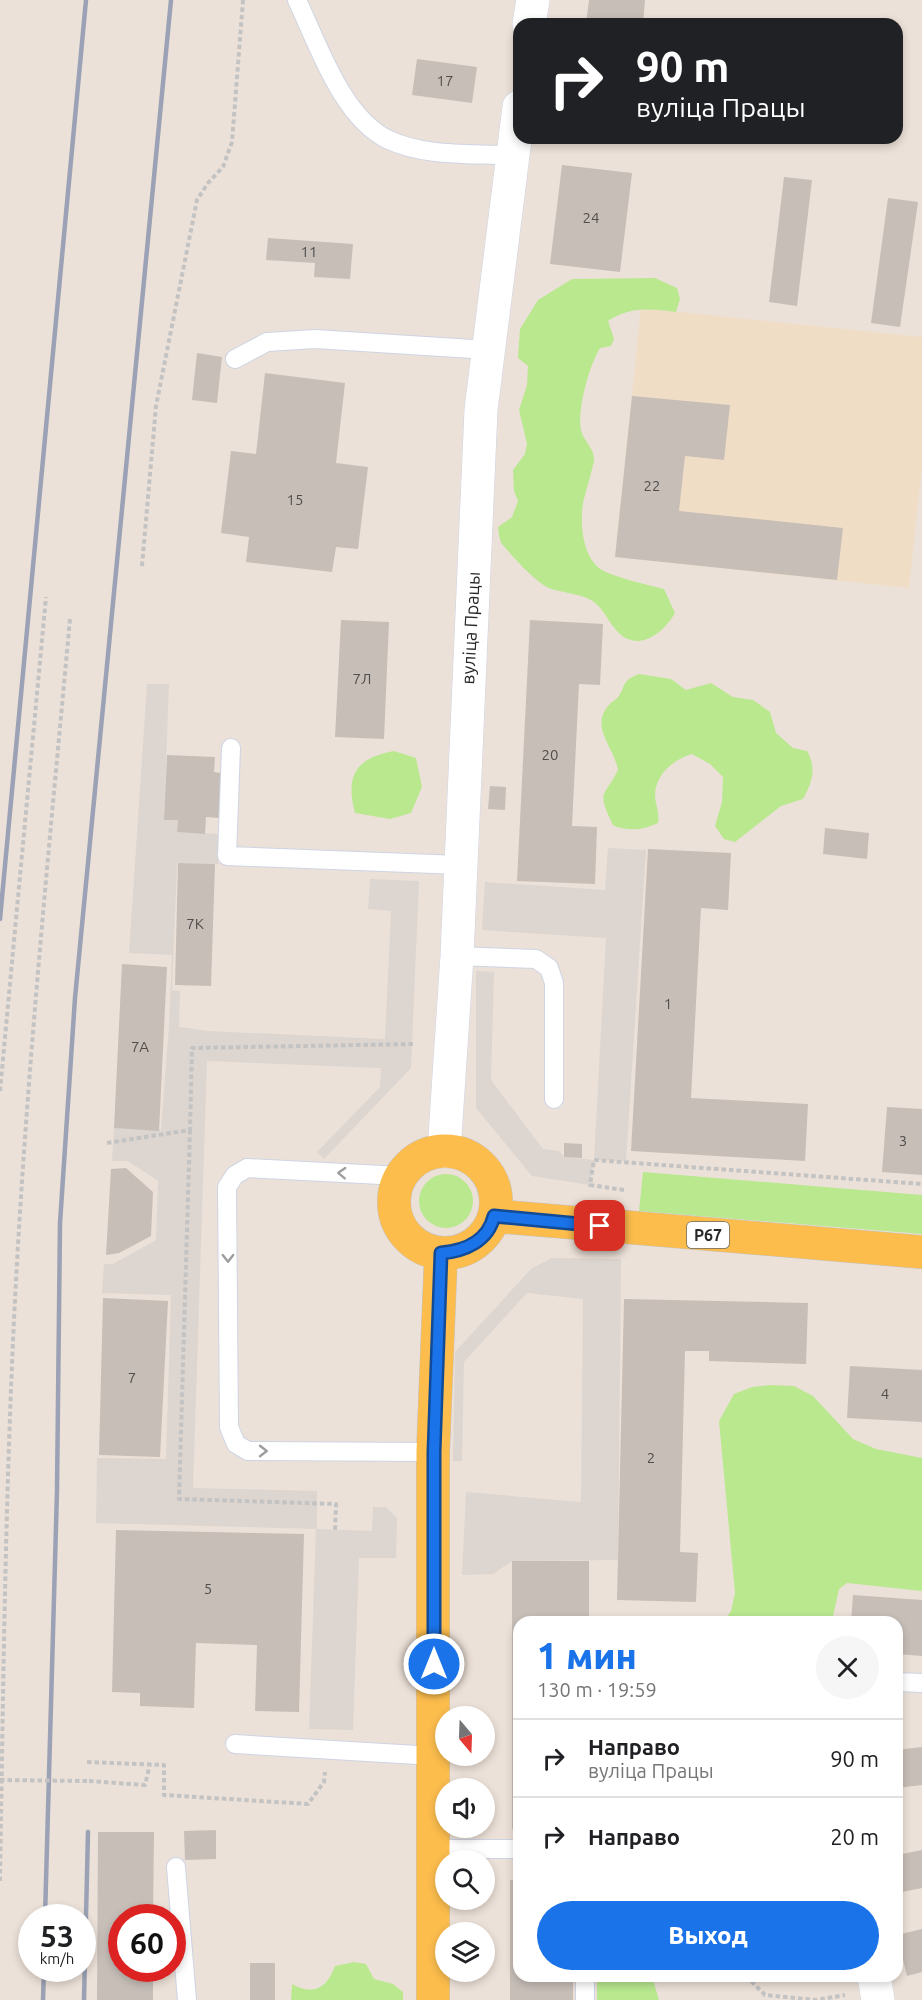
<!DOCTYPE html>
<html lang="ru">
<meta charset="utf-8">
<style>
body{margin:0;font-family:Ubuntu,sans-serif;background:#f6f6f6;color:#202124;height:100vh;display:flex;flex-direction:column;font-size:22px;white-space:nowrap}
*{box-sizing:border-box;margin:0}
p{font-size:20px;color:#757577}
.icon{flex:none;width:33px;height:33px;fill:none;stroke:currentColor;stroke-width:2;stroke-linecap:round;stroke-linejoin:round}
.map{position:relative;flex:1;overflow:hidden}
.drawer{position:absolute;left:513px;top:1616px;width:390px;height:366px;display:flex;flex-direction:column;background:#fff;border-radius:18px;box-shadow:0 3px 9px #0003}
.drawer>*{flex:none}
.guide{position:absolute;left:513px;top:18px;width:390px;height:126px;border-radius:18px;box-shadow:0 3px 9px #0003;background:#202124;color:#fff;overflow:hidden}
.needle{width:39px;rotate:161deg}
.tools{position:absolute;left:435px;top:1706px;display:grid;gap:12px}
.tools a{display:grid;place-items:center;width:60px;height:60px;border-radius:50%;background:#fff;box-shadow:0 3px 9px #0003;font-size:30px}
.speed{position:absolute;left:18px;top:1904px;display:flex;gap:12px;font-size:30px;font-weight:700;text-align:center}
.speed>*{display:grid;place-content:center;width:78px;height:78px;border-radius:50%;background:#fff;box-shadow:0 3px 9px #0003;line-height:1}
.speed small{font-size:15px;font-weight:400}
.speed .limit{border:9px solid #d22;background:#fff;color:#111}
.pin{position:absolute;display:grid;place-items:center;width:51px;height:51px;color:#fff;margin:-26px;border-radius:12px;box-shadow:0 3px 9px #0006}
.me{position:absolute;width:66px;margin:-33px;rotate:0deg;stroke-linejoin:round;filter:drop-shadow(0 0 4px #0008)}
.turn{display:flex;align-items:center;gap:21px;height:126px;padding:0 24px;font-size:27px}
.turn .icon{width:78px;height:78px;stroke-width:2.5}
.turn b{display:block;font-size:42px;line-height:51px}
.round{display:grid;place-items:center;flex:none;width:63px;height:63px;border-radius:32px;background:#f6f6f6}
.headline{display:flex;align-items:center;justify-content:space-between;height:102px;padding:0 24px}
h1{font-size:36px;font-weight:800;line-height:45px;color:#1a73e8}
.action{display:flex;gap:12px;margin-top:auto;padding:12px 24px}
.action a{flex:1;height:69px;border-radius:36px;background:#1a73e8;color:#fff;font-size:24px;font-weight:800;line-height:69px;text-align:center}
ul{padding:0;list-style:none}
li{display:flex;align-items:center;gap:18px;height:78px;padding:0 24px;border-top:2px solid #e0e0e0}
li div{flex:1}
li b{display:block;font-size:22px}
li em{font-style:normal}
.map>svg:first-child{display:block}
.education{fill:#f0ddc6}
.green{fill:#b9e88f}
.plaza{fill:#dcd5d0}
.building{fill:#c7beb8}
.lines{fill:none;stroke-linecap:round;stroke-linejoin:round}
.lane-casing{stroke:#ced4e3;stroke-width:20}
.street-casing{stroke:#ced4e3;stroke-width:34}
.secondary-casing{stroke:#ced4e3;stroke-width:34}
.primary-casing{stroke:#c3c3c3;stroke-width:34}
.path{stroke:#c3c3c3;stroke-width:4;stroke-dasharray:4.5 3;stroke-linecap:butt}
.lane{stroke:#fff;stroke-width:18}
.street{stroke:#fff;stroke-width:33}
.secondary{stroke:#fff;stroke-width:33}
.primary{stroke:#fcbd4d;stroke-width:33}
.rail{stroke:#9ba2b5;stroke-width:4.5}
.path-bridge{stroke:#c3c3c3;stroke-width:4;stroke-dasharray:4.5 3;stroke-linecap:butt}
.oneway{stroke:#9e9e9e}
.route-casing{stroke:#114b97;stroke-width:15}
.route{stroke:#1a73e8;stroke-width:10}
.labels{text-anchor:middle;stroke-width:5;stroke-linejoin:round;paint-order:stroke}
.number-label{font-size:15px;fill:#504e4c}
.shield{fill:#fff;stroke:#686868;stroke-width:1.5}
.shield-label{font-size:16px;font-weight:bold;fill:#282828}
.street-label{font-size:18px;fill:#282828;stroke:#fff}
</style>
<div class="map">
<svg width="922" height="2000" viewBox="0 0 922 2000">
<rect width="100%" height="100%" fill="#ece1d8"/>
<!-- education -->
<path class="education" d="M641 308 922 337V467L909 588 615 557Z"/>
<!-- green -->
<path class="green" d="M655 278 677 288 680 299 676 312C651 309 630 306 608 321L614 339 611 346 600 348C589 366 577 410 581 430 583 440 594 448 594 459 594 465 585 494 583 503 580 523 582 554 599 568 608 576 649 585 664 589L675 613C663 634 637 654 616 630 607 620 602 605 589 599 577 593 562 593 549 588 535 582 512 556 502 544 499 540 499 532 498 527L512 517 518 501 514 491 513 470 525 454 527 444 519 410 527 385 528 366 518 358 520 329 538 300 572 279Z
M639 674 671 679 686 690 711 683 733 697 753 700 770 712 776 733 793 748 807 751C817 768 812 783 803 799L781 806 735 842 724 839 715 826 722 802 723 777 710 764 692 754C674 759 656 774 655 794 655 805 660 812 658 823 643 830 627 832 613 825 596 790 604 798 618 770 614 747 590 728 608 706 611 702 616 700 619 696 626 684 623 680 639 674Z
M394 751 416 758 422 787 411 813 390 819 355 813C345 775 356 758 394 751Z
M643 1172 922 1195V1234L639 1211Z
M419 1201a27 27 0 1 1 54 0a27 27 0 1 1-54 0Z
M770 1385 794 1386 813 1396 853 1439 876 1449 922 1458V1591L847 1583 839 1589 832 1621H724L731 1611 735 1593 719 1421 734 1394 752 1387Z
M354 1962 366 1964 374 1979 393 1984 403 1992V2000H291L292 1984C314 1996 327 1988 335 1966Z
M597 1976H652L659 2000H597Z"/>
<!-- plaza -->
<path class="plaza" d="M147 684H169L164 820H178L177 832 219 834 218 864 177 863 172 990 180 991 179 1027 209 1031 385 1039 391 911 368 909 370 879 419 881 411 1068 324 1159 317 1152 380 1087 381 1068 207 1061 193 1488 317 1491V1529L372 1531 373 1507H386L397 1518 396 1558H359L353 1730 309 1729 316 1529 96 1523 97 1458 166 1459 171 1295 102 1293 104 1264H113L156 1240 158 1181 128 1161H112L114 1128 161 1130 169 1026 172 955 129 953Z
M608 848 646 850 626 1161 594 1160 590 1185 532 1176 476 1108V971L494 972 491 1080 543 1149 559 1151 564 1157 594 1160 606 938 482 930 485 882 605 890Z
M551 1258 621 1259 618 1560 512 1561 493 1574 462 1575 466 1492 581 1502 583 1299 527 1293 464 1362 462 1461H453L455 1352 531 1269Z"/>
<!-- building -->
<path class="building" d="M589 0H645L643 24H586Z
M417 59 477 67 472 103 412 95Z
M562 165 632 173 620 272 550 264Z
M784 177 812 180 797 306 769 302Z
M888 198 918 202 900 327 871 323Z
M268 238 353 244 350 279 314 277 315 263 266 260Z
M197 353 222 357 217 403 192 400Z
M265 373 345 383 336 463 368 467 358 549 336 547 332 572 246 562 249 537 221 533 231 451 256 454Z
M632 396 730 405 724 460 685 456 679 511 843 528 837 580 615 557Z
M341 620 389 622 384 739 335 737Z
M530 620 603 624 600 685 579 684 572 826 597 827 595 884 517 881Z
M167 755 215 757 214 772 221 773 219 818 206 817 205 834 177 832 178 820H164Z
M490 786 506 787 505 810 488 809Z
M825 828 869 833 867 859 823 854Z
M648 849 731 853 728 910 701 908 691 1098 808 1104 805 1161 631 1151Z
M178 863 215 864 211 986 175 985Z
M122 964 167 967 159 1131 114 1128Z
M887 1107 922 1109V1175L882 1172Z
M564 1143 582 1144V1158L564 1157Z
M126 1168 153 1192 151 1236 119 1253 106 1255 111 1169Z
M103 1298 168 1301 160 1457 99 1455Z
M624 1299 808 1303 806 1364 709 1361V1351H685L680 1552 698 1553 696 1602 617 1600Z
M850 1366 922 1370V1422L847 1418Z
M116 1530 304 1534 299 1712 255 1711 257 1645 196 1643 194 1708 140 1706V1693L112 1692Z
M512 1561H589V1622H519V1828L512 1829Z
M853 1595 922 1600V1656L897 1654V1622H851Z
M922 1747V1785L897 1788V1750Z
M216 1830V1859L185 1860 184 1831Z
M98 1832H154L153 1917H122V1968H153V2000H97Z
M922 1850V1888L897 1893V1855Z
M510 1880H519V1976H573V2000H510Z
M922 1929V1972L907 1976 897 1935Z
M250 1963H275V2000H250Z"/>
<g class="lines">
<defs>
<path id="lane" d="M297 0C318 44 342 118 389 140 425 157 474 153 513 156
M235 359 267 342 315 339 488 350
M231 748 227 856 460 865
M457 956 536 959 549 968 554 983V1099
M401 1176 247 1168 235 1175 227 1187 229 1427 236 1444 248 1451 433 1452
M897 1682 922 1683
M235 1744 434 1756
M434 1849H519
M176 1867 187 2000
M585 2000V1976"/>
<path id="street" d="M874 1976 878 2000"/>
<path id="secondary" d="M529 24 533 0
M444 1151 457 956 481 410 519 107"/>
<path id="primary" d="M394 1202a51 51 0 1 1 102 0a51 51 0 1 1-102 0Z
M494 1216 922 1252
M433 2000V1452L441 1253"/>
</defs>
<!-- lane casing -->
<use href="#lane" class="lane-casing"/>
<!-- street casing -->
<use href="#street" class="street-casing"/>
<!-- secondary casing -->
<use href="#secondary" class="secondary-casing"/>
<!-- primary casing -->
<use href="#primary" class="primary-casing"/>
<!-- path -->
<path class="path" d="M142 566 156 406 197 200 208 183 223 167 232 142 243 0
M0 1091 46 597
M190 1130 179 1499 336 1504 335 1530
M107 1143 190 1130 192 1048 414 1044
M624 1190 590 1185 594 1160 922 1184
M87 1762 164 1765V1795L308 1804 324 1782 325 1772
M89 1781 145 1785 150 1764
M0 1881C3 1701 5 1521 13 1341 24 1099 48 859 70 619
M746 1976 765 1995 816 2000 845 1995"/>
<!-- lane -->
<use href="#lane" class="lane"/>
<!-- street -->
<use href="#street" class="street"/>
<!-- secondary -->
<use href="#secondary" class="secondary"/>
<!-- primary -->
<use href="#primary" class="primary"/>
<!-- rail -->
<path class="rail" d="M0 919 86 0
M45 1917 57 1491 60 1223 75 998 171 0
M43 2000 44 1968
M84 2000 88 1832"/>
<!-- path-bridge -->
<path class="path-bridge" d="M0 1780 89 1781"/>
</g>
<!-- one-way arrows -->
<defs><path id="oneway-chevron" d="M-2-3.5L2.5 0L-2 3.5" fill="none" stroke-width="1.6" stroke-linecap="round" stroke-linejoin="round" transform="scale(1.5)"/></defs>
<g class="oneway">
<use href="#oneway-chevron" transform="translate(342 1173) rotate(-177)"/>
<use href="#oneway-chevron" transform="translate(228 1258) rotate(89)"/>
<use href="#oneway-chevron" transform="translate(263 1451)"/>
</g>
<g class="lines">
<defs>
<path id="route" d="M434 1664V1452L441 1253C465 1251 488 1241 494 1216L600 1226"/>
</defs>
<!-- route casing -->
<use href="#route" class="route-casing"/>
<!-- route -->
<use href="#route" class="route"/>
</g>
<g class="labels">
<!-- number labels -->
<g class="number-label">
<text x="445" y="86">17</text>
<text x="591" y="223">24</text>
<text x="309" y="257">11</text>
<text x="652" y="491">22</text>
<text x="295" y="505">15</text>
<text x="362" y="684">7Л</text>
<text x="550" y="760">20</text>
<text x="195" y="929">7К</text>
<text x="668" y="1009">1</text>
<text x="140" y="1052">7А</text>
<text x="903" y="1146">3</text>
<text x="132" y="1383">7</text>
<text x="885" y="1399">4</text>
<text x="651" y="1463">2</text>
<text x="208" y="1594">5</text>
</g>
<!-- shield labels -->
<rect class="shield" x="687" y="1222" width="42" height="26" rx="4.5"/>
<g class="shield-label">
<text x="708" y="1241">Р67</text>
</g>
<!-- street labels -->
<g class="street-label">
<text transform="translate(471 628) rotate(-87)" y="6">вуліца Працы</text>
</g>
</g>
</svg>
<div class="tools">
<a><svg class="needle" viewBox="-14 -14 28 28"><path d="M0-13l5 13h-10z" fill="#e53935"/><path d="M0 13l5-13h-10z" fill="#757577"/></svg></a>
<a><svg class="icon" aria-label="sound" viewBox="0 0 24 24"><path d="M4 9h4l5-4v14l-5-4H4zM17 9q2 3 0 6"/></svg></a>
<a><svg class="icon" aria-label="search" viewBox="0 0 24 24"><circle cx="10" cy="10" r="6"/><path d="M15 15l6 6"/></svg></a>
<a><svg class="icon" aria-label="layers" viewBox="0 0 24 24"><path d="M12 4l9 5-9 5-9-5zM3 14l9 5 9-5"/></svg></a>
</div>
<div class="speed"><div>53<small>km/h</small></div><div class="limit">60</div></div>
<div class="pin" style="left:600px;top:1226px;background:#d93025"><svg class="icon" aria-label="arrive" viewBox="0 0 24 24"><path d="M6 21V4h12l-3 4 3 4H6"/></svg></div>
<svg class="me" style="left:434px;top:1664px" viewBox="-20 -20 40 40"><circle r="17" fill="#1a73e8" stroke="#fff" stroke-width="3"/><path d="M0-11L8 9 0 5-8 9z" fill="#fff"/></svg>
<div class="guide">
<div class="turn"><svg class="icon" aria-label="right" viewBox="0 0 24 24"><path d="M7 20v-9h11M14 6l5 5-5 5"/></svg><div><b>90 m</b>вуліца Працы</div></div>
</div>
<section class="drawer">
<div class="headline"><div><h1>1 мин</h1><p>130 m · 19:59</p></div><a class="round"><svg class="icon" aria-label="close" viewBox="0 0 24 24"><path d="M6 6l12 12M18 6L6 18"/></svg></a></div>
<ul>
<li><svg class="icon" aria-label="right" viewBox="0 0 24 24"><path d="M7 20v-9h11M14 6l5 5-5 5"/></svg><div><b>Направо</b><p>вуліца Працы</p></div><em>90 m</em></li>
<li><svg class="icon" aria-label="right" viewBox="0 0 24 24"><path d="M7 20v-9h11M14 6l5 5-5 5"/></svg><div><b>Направо</b></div><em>20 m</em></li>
</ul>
<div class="action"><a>Выход</a></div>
</section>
</div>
